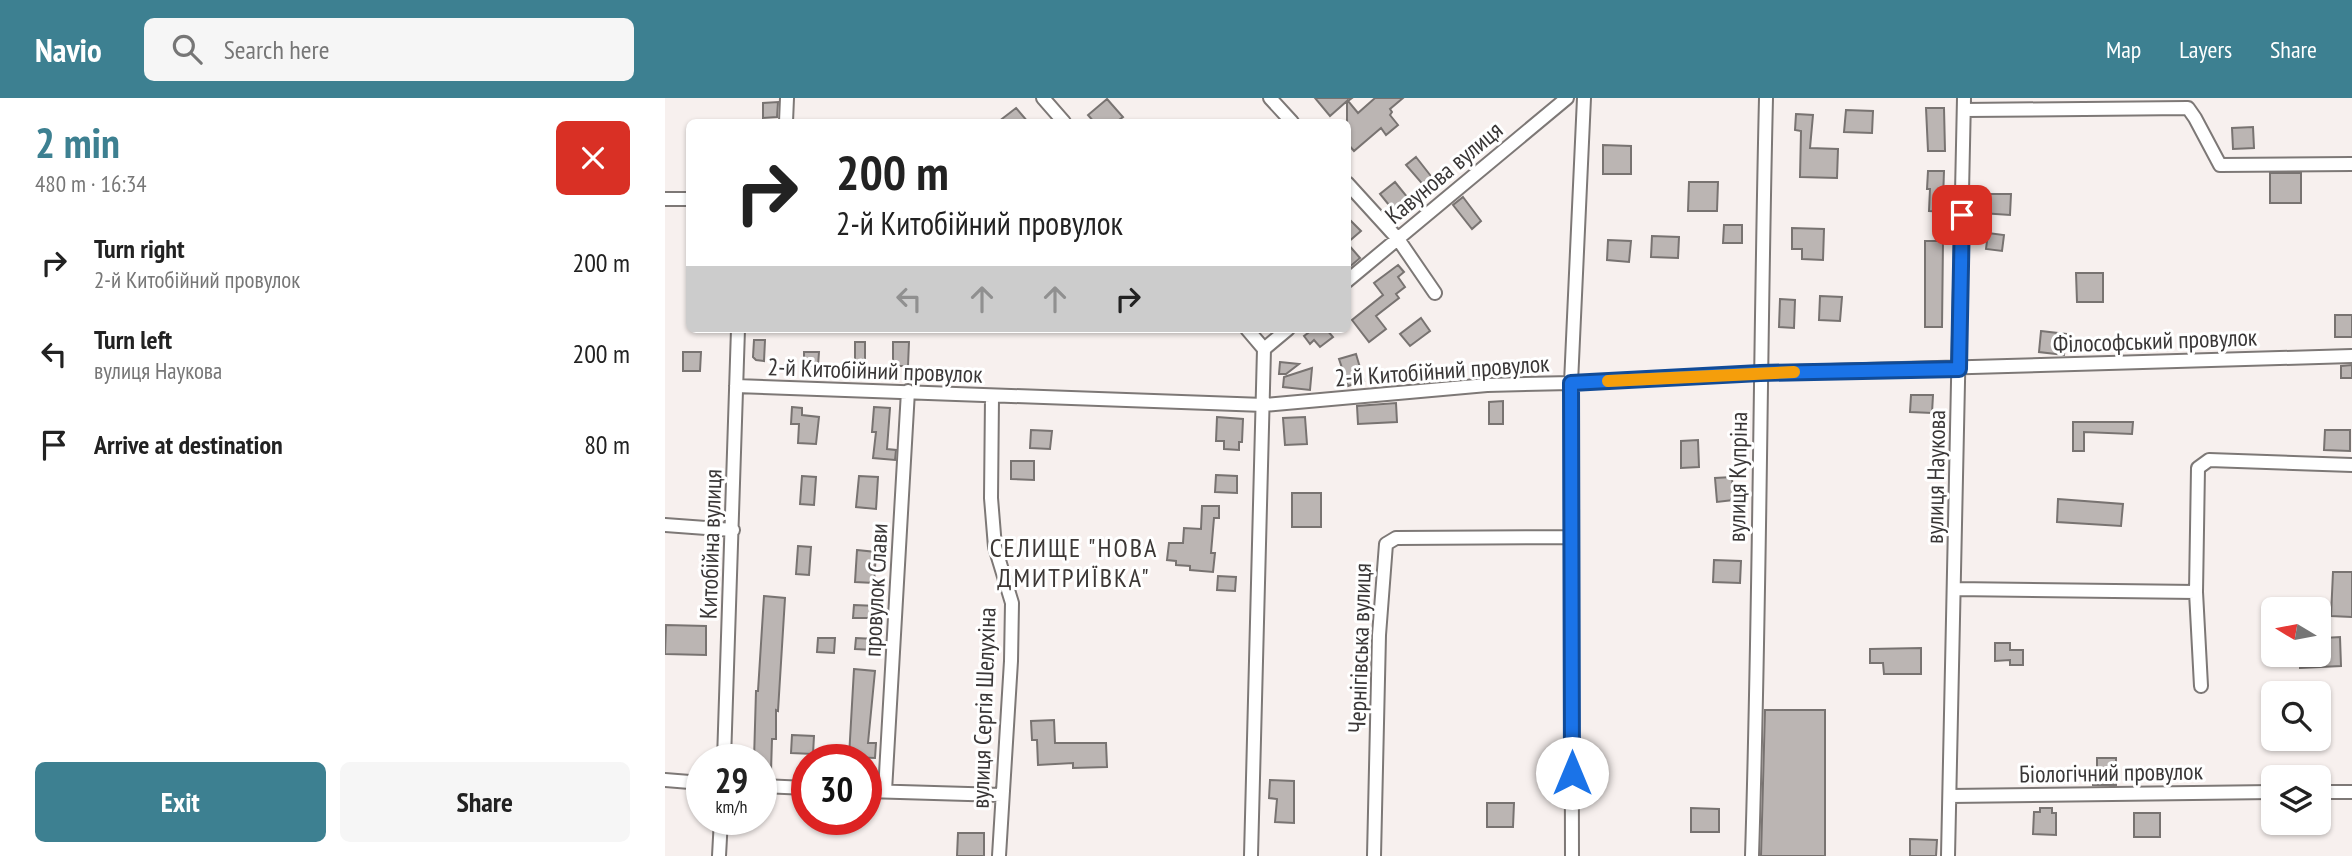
<!DOCTYPE html>
<meta charset="utf-8">
<style>
body{margin:0;font-family:"PT Sans Narrow",sans-serif;background:#f6f6f6;color:#222;height:100vh;display:flex;flex-direction:column;font-size:26px;white-space:nowrap}
*{box-sizing:border-box;margin:0}
p{font-size:23px;color:#767676}
.icon{flex:none;width:38px;height:38px;fill:none;stroke:currentColor;stroke-width:2;stroke-linecap:round;stroke-linejoin:round}
.map{position:relative;flex:1;overflow:hidden}
.details{display:flex;flex-direction:column;background:#fff;width:665px}
.details>*{flex:none}
.guide{position:absolute;left:21px;top:21px;width:665px;height:214px;border-radius:10px;box-shadow:0 2px 5px #0004;background:#fff;color:#222;overflow:hidden}
.needle{width:46px;rotate:280deg}
.controls{position:absolute;left:1596px;top:499px;display:grid;gap:14px}
.controls a{display:grid;place-items:center;width:70px;height:70px;border-radius:10px;background:#fff;box-shadow:0 2px 5px #0004;font-size:35px}
.speed{position:absolute;left:21px;top:646px;display:flex;gap:14px;font-size:35px;font-weight:700;text-align:center}
.speed>*{display:grid;place-content:center;width:91px;height:91px;border-radius:50%;background:#fff;box-shadow:0 2px 5px #0004;line-height:1}
.speed small{font-size:18px;font-weight:400}
.speed .limit{border:10px solid #d22;background:#fff;color:#111}
.pin{position:absolute;display:grid;place-items:center;width:60px;height:60px;color:#fff;margin:-30px;border-radius:14px;box-shadow:0 4px 10px #0006}
.me{position:absolute;width:77px;margin:-38px;rotate:0deg;stroke-linejoin:round;filter:drop-shadow(0 0 5px #0008)}
.turn{display:flex;align-items:center;gap:24px;height:147px;padding:0 35px;font-size:32px}
.turn .icon{width:91px;height:91px;stroke-width:2.5}
.turn b{display:block;font-size:49px;line-height:60px}
.lanes{display:flex;align-items:center;height:66px;padding:0 35px;background:#0003;justify-content:center;gap:35px;direction:ltr}
.lanes .off{opacity:.35}
.round{display:grid;place-items:center;flex:none;width:74px;height:74px;border-radius:10px;background:#f6f6f6}
.summary{display:flex;align-items:center;justify-content:space-between;height:119px;padding:0 35px}
h1{font-size:42px;font-weight:700;line-height:52px;color:#3d8091}
.button{display:flex;gap:14px;margin-top:auto;padding:14px 35px}
.button a{flex:1;height:80px;border-radius:10px;background:#3d8091;color:#fff;font-size:28px;font-weight:700;line-height:80px;text-align:center}
.button a+a{background:#f6f6f6;color:#222}
ul{padding:0;list-style:none}
li{display:flex;align-items:center;gap:21px;height:91px;padding:0 35px}
li div{flex:1}
li b{display:block;font-size:26px}
li em{font-style:normal}
header{display:flex;align-items:center;gap:42px;box-sizing:border-box;height:98px;padding:0 35px;background:#3d8091;color:#fff}
header strong{font-size:33px}
nav{display:flex;gap:38px;margin-inline-start:auto;font-size:24px}
.search{width:490px;height:63px;background:#f6f6f6;display:flex;align-items:center;gap:18px;box-sizing:border-box;padding:0 24px;border-radius:10px;color:#767676;font-size:26px}
main{display:flex;flex:1;min-height:0}
.map>svg:first-child{display:block}
.building{fill:#bbb5b3;stroke:#787371;stroke-width:2}
.lines{fill:none;stroke-linecap:round;stroke-linejoin:round}
.minor-casing{stroke:#7d7876;stroke-width:16}
.minor{stroke:#fff;stroke-width:12}
.route-casing{stroke:#114b97;stroke-width:18}
.route{stroke:#1a73e8;stroke-width:12}
.slow{stroke:#f59e0b;stroke-width:12}
.labels{text-anchor:middle;stroke-width:6;stroke-linejoin:round;paint-order:stroke}
.street-label{font-size:24px;fill:#393636;stroke:#fff}
.neighbourhood-label{font-size:26px;letter-spacing:2px;fill:#3d3836;stroke:#fff}
</style>
<header>
<strong>Navio</strong>
<div class="search"><svg class="icon" aria-label="search" viewBox="0 0 24 24"><circle cx="10" cy="10" r="6"/><path d="M15 15l6 6"/></svg>Search here</div>
<nav><a>Map</a><a>Layers</a><a>Share</a></nav>
</header>
<main>
<section class="details">
<div class="summary"><div><h1>2 min</h1><p>480 m · 16:34</p></div><a class="round" style="background:#d93025;color:#fff"><svg class="icon" aria-label="close" viewBox="0 0 24 24"><path d="M6 6l12 12M18 6L6 18"/></svg></a></div>
<ul>
<li><svg class="icon" aria-label="right" viewBox="0 0 24 24"><path d="M7 20v-9h11M14 6l5 5-5 5"/></svg><div><b>Turn right</b><p>2-й Китобійний провулок</p></div><em>200 m</em></li>
<li><svg class="icon" aria-label="left" viewBox="0 0 24 24"><path d="M17 20v-9H6M10 6l-5 5 5 5"/></svg><div><b>Turn left</b><p>вулиця Наукова</p></div><em>200 m</em></li>
<li><svg class="icon" aria-label="arrive" viewBox="0 0 24 24"><path d="M6 21V4h12l-3 4 3 4H6"/></svg><div><b>Arrive at destination</b></div><em>80 m</em></li>
</ul>
<div class="button"><a>Exit</a><a>Share</a></div>
</section>
<div class="map">
<svg width="1687" height="758" viewBox="0 0 1687 758">
<rect width="100%" height="100%" fill="#f7f0ee"/>
<!-- building -->
<path class="building" d="M650 0H687L683 3 693 15 710 0H738L725 11 727 14 725 17 733 27 721 37 716 30 689 53 682 45V3L665 18Z
M442 1 458 19 451 24H429L423 17Z
M113 4 112 19 98 20V5Z
M351 10 363 24H333Z
M1261 10H1279L1280 53H1263Z
M1181 12 1208 13 1207 35 1179 34Z
M1131 16 1148 17 1145 50 1173 51 1172 80 1135 79 1136 33 1130 32Z
M1588 29 1589 50 1568 51 1567 30Z
M938 47 966 48V76H938Z
M751 59 769 82 760 89 741 67Z
M1263 73H1279L1278 102H1284L1283 114 1264 113 1265 91H1262Z
M1605 75H1636V105H1605Z
M730 84 743 100 728 112 715 96Z
M1024 84H1053L1052 113H1023Z
M1315 96H1346L1345 117 1316 115Z
M798 99 816 123 807 131 788 107Z
M682 119 696 133 682 145Z
M1059 127H1077V145H1058Z
M1127 130 1159 131 1158 162 1137 161V151H1127Z
M1323 135 1339 137 1337 153 1321 151Z
M987 138 1014 139 1013 160 986 159Z
M943 142 966 143 964 164 942 162Z
M1260 143H1278L1277 229H1260Z
M682 145 695 160 682 171Z
M733 167 739 174 733 179 740 189 731 196 734 200 711 218 721 231 704 244 687 222 718 197 709 185Z
M1411 175H1438V204H1412Z
M1155 198 1177 199 1175 223 1154 222Z
M1115 201 1130 202 1129 230 1114 229Z
M1670 217H1687V239H1670Z
M756 220 765 233 745 248 735 236Z
M640 231H664L662 232 668 239 655 249 649 242 645 246 639 238 643 235Z
M1376 233 1401 236 1399 257 1374 254Z
M89 242H100L99 263 91 262 88 259Z
M190 244H200V273H190Z
M228 244H244L243 268H228Z
M18 254H36L35 273H18Z
M139 254H154L153 268H139Z
M691 256 699 283 683 288 674 261Z
M615 264 634 266 621 276H614Z
M1687 267V280H1676V268Z
M647 270 645 292 618 289 619 279Z
M1246 297H1268L1267 315 1245 314Z
M838 303V326H824V304Z
M731 305 732 324 693 326 692 308Z
M127 309 137 310V317L154 319 151 346 133 345 134 326H126Z
M209 309 225 310 222 351 231 352 230 362 208 360 211 334H207Z
M552 319 578 321 577 344H574V352L559 351V343H551Z
M640 319 642 346 620 347 618 320Z
M1408 324H1468L1467 336 1419 334V353H1408Z
M366 332 387 333 385 351 365 350Z
M1660 332H1685V353L1659 352Z
M1033 342 1034 369 1016 370V343Z
M346 363H369V382L346 381Z
M551 377 572 378V395L550 394Z
M137 378 151 379 149 407 135 406Z
M194 378 213 379 211 411 191 409Z
M1067 379 1068 402 1052 404 1050 380Z
M627 395H656V429H627Z
M1393 401 1458 406 1456 428 1392 424Z
M537 408H554V420H549L546 455H550L548 474 525 472V468L511 467V463L502 462 504 445H518L519 430 536 431Z
M133 448 146 449 144 477 131 476Z
M192 452 211 454 209 485 190 484Z
M1049 462 1076 463 1075 485 1048 484Z
M1668 474H1687V519L1666 518Z
M553 478 571 479 570 493 552 492Z
M99 498 120 500 113 613 111 612V641H107L106 674 96 673V662H89L91 593H93Z
M189 507 212 508 211 520H188Z
M1 527 41 528V557L0 556Z
M1675 539 1676 568 1635 570V556H1654V550L1660 549 1659 540Z
M153 540H170L169 555 152 554Z
M191 540 210 541 209 552 190 551Z
M1330 545H1345V552H1358V567H1345V562L1330 563Z
M1256 550V576H1219L1218 565H1205V551Z
M189 571 210 573 203 645H211L210 660 184 659Z
M1100 612H1160V758H1096Z
M389 622 390 645H441L442 669 408 670V665L373 667 372 642H367L366 623Z
M127 637 149 638 148 656 126 655Z
M1432 660H1451V687H1428V676H1432Z
M605 682 629 683V725L610 724 612 701 604 700Z
M822 705H849L848 729H822Z
M1026 710 1054 711V734H1026Z
M1375 710H1387V715H1391V737L1368 736 1369 714H1375Z
M1469 715H1495V739H1469Z
M293 735H319V758H292Z
M1245 741 1272 742 1271 758H1245Z"/>
<g class="lines">
<defs>
<path id="minor" d="M378 0 399 24
M605 0 627 24
M1299 12 1523 10 1530 20 1555 67 1687 66
M121 24 122 0
M682 85 733 141 770 195
M0 101H24
M682 183 902 0
M582 231 599 251 586 758
M599 251 623 231
M71 288 599 307 822 287 906 285 1095 275 1687 258
M327 299 326 400 330 449 347 505 346 563 334 758
M0 427 68 432
M1289 491 1531 494
M1536 588 1531 494 1533 370 1544 362 1687 367
M59 662 73 231
M0 682 37 685
M96 688 142 690
M201 693 337 697
M220 693 243 293
M1654 694H1687
M1285 698 1608 694
M54 758 56 721
M709 758 714 537 721 446 731 440 906 439
M907 758 906 285 919 0
M1087 758C1095 505 1095 253 1101 0
M1283 758 1299 0"/>
</defs>
<!-- minor casing -->
<use href="#minor" class="minor-casing"/>
<!-- minor -->
<use href="#minor" class="minor"/>
</g>
<g class="lines">
<defs>
<path id="route" d="M907 675 906 285 1095 275 1294 271 1297 117"/>
</defs>
<!-- route casing -->
<use href="#route" class="route-casing"/>
<!-- route -->
<use href="#route" class="route"/>
<!-- slow -->
<path class="slow" d="M943 283 1129 274"/>
</g>
<g class="labels">
<!-- street labels -->
<g class="street-label">
<text transform="translate(779 75) rotate(-40)" y="8">Кавунова вулиця</text>
<text transform="translate(1490 243) rotate(-2)" y="8">Філософський провулок</text>
<text transform="translate(210 273) rotate(2)" y="8">2-й Китобійний провулок</text>
<text transform="translate(777 273) rotate(-4)" y="8">2-й Китобійний провулок</text>
<text transform="translate(1073 379) rotate(-89)" y="8">вулиця Купріна</text>
<text transform="translate(1271 379) rotate(-89)" y="8">вулиця Наукова</text>
<text transform="translate(46 446) rotate(-88)" y="8">Китобійна вулиця</text>
<text transform="translate(211 492) rotate(-87)" y="8">провулок Слави</text>
<text transform="translate(695 550) rotate(-88)" y="8">Чернігівська вулиця</text>
<text transform="translate(319 610) rotate(-88)" y="8">вулиця Сергія Шелухіна</text>
<text transform="translate(1446 675) rotate(-1)" y="8">Біологічний провулок</text>
</g>
<!-- neighbourhood labels -->
<g class="neighbourhood-label">
<text x="409" y="459">СЕЛИЩЕ "НОВА<tspan x="409" dy="30">ДМИТРИЇВКА"</tspan></text>
</g>
</g>
</svg>
<div class="controls">
<a><svg class="needle" viewBox="-14 -14 28 28"><path d="M0-13l5 13h-10z" fill="#e53935"/><path d="M0 13l5-13h-10z" fill="#767676"/></svg></a>
<a><svg class="icon" aria-label="search" viewBox="0 0 24 24"><circle cx="10" cy="10" r="6"/><path d="M15 15l6 6"/></svg></a>
<a><svg class="icon" aria-label="layers" viewBox="0 0 24 24"><path d="M12 4l9 5-9 5-9-5zM3 14l9 5 9-5"/></svg></a>
</div>
<div class="speed"><div>29<small>km/h</small></div><div class="limit">30</div></div>
<div class="pin" style="left:1297px;top:117px;background:#d93025"><svg class="icon" aria-label="arrive" viewBox="0 0 24 24"><path d="M6 21V4h12l-3 4 3 4H6"/></svg></div>
<svg class="me" style="left:907px;top:675px" viewBox="-20 -20 40 40"><circle r="19" fill="#fff"/><path d="M0-13L10 11 0 6-10 11z" fill="#1a73e8"/></svg>
<div class="guide">
<div class="turn"><svg class="icon" aria-label="right" viewBox="0 0 24 24"><path d="M7 20v-9h11M14 6l5 5-5 5"/></svg><div><b>200 m</b>2-й Китобійний провулок</div></div>
<div class="lanes"><svg class="icon off" aria-label="left" viewBox="0 0 24 24"><path d="M17 20v-9H6M10 6l-5 5 5 5"/></svg><svg class="icon off" aria-label="ahead" viewBox="0 0 24 24"><path d="M12 20V5M6 11l6-6 6 6"/></svg><svg class="icon off" aria-label="ahead" viewBox="0 0 24 24"><path d="M12 20V5M6 11l6-6 6 6"/></svg><svg class="icon" aria-label="right" viewBox="0 0 24 24"><path d="M7 20v-9h11M14 6l5 5-5 5"/></svg></div>
</div>
</div>
</main>
